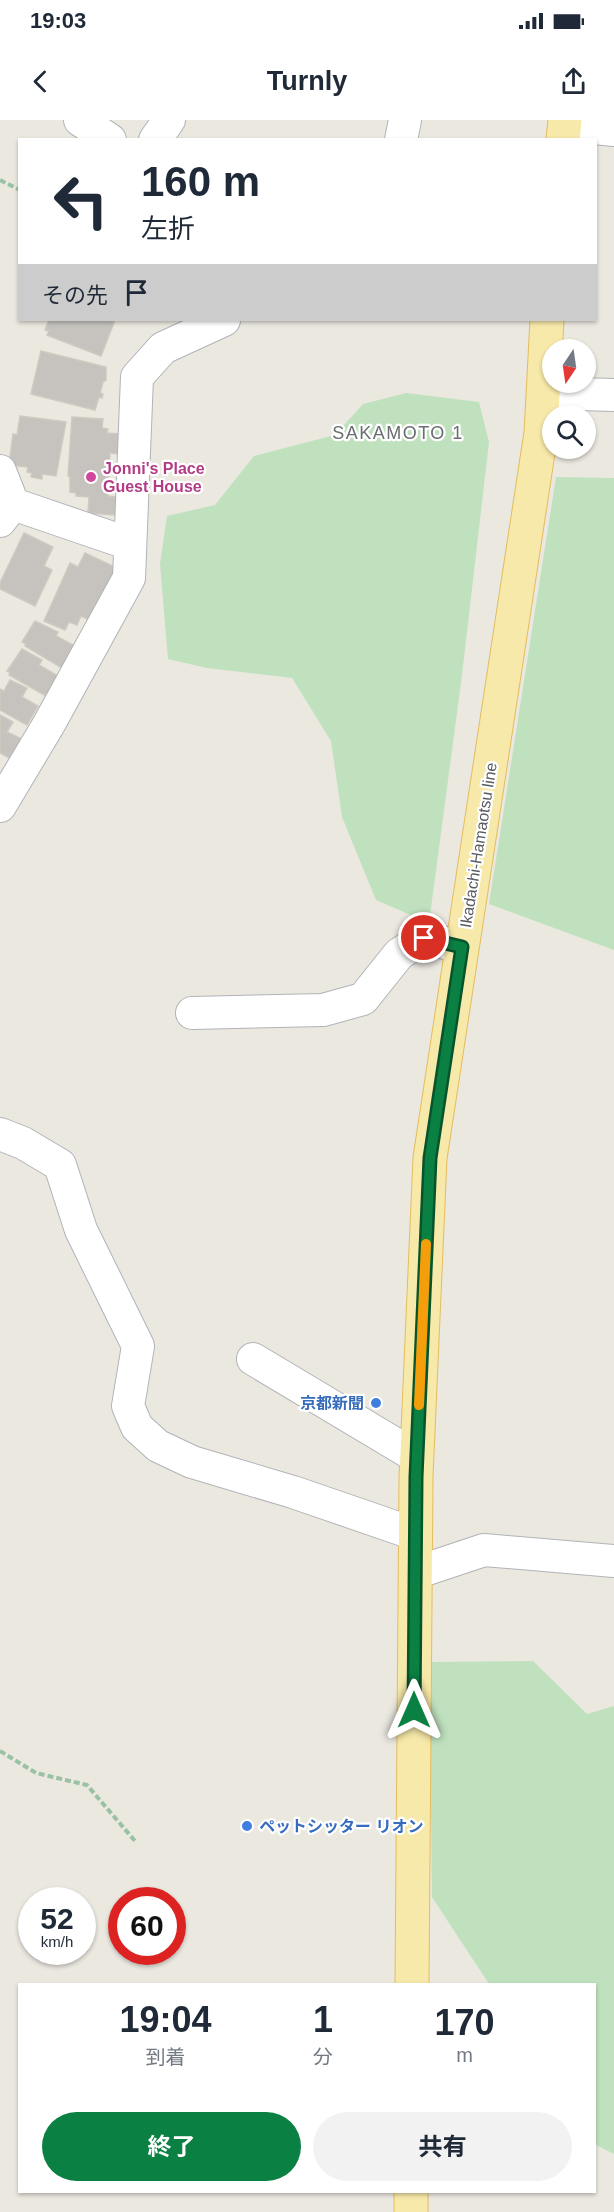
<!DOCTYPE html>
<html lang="ja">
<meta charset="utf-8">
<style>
body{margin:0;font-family:Arial,"Noto Sans JP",sans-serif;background:#f2f2f3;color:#1f2937;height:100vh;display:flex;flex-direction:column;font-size:22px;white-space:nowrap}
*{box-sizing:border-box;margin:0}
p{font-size:20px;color:#747a83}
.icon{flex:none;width:33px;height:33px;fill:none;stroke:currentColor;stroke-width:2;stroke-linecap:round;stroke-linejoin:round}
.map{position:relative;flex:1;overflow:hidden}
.side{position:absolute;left:18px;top:1863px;width:578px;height:210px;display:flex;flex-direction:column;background:#fff;border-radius:0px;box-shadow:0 2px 4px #0004}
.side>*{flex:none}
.guide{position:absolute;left:18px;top:18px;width:579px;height:183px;border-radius:0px;box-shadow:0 2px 4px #0004;background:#fff;color:#1f2937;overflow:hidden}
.needle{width:39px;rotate:193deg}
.controls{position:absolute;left:542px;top:219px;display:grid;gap:12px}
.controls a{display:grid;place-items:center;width:54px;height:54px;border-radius:50%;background:#fff;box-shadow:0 2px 4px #0004;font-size:30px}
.speed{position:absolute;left:18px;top:1767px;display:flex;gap:12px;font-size:30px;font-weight:700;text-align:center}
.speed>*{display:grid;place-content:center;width:78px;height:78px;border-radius:50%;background:#fff;box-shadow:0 2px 4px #0004;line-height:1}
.speed small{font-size:15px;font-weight:400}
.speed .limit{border:9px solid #d22;background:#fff;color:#111}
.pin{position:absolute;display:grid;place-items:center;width:51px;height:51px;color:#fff;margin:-26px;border:3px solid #fff;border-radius:50%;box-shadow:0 2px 6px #0007}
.me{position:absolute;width:66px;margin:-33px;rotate:0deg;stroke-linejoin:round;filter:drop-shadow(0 0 4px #0008)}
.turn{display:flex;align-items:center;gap:21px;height:126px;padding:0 24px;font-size:27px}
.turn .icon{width:78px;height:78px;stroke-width:2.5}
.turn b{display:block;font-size:42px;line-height:51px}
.then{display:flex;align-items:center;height:57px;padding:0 24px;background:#0003;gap:12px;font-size:22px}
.eta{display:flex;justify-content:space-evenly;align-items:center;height:102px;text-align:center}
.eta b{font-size:36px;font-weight:700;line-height:42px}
.action{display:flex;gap:12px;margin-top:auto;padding:12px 24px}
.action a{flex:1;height:69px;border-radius:36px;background:#0b8043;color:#fff;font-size:24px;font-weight:700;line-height:69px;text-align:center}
.action a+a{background:#f2f2f3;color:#1f2937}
.status{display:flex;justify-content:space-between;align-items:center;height:42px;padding:0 30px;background:#fff;direction:ltr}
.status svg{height:16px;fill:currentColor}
header{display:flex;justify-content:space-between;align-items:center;height:78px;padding:0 24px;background:#fff;font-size:27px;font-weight:700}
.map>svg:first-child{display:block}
.green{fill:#bfe1be}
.building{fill:#c6c3be;stroke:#cfcabf;stroke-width:1.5}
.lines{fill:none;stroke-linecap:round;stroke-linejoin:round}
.street-casing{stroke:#b1b3b7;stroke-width:34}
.primary-casing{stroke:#e4bc60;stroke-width:35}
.path{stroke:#99c1a3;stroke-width:4;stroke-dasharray:6 3;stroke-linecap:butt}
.street{stroke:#fff;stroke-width:32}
.primary{stroke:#f7e9a9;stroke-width:33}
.route-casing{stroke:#07532c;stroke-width:15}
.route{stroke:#0b8043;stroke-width:10}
.slow{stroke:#f59e0b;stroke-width:10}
.hotel-dot{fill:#d1479c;stroke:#fff;stroke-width:2}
.shop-dot{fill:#3f7fe0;stroke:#fff;stroke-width:2}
.labels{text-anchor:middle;stroke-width:4.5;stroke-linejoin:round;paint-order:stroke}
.hotel-label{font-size:16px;font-weight:bold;fill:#b23c85;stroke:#fff;text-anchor:start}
.street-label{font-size:16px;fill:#595c60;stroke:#fff}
.shop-label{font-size:16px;font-weight:bold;fill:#366cbe;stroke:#fff;text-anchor:end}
.neighbourhood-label{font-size:18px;letter-spacing:1.5px;fill:#6a6e72;stroke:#fff}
</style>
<div class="status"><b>19:03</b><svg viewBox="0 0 49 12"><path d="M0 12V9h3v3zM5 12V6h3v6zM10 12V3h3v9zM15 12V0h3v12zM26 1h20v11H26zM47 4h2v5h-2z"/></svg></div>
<header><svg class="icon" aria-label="back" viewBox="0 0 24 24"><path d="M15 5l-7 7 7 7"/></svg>Turnly<svg class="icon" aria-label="share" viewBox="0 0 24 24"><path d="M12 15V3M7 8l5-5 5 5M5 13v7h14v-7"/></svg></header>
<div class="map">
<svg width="614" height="2092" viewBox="0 0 614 2092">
<rect width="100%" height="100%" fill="#ebe8e0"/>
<!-- green -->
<path class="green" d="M406 273 479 282 489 322 462 555 429 803 376 780 342 697 331 621 292 558 207 548 168 539 160 444 167 396 215 385 254 336 335 315 363 284Z
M556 357 614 358V830L489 784Z
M533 1541 587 1594 614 1586V2034L594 2024V1864H489L432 1777 429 1542Z"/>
<!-- building -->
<path class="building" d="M49 200H115L101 236 47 215 49 211 45 210Z
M41 231 106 247V260L103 262 100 273 103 274 102 278 99 277 95 290 31 274Z
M20 296 66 302 56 356 42 354V359L31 357 32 353 27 352 28 347 9 345 13 314 17 315Z
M72 297 103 299 102 308 108 309 107 313 121 314 120 334 110 333 108 376 117 377 116 395 88 393 89 377 76 376V373L70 372V357L68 356Z
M24 413 53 427 44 446 52 450 35 486 0 469V463Z
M85 433 117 448 92 501 81 496 77 505 69 502 65 510 44 501 70 443 78 447Z
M35 501 58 512 56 516 75 526 62 548 25 526 26 524 22 522Z
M22 529 42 540 39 545 58 556 46 576 9 555 10 553 7 551Z
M10 560 27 568 22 577 38 586 27 605 0 590V569L4 571Z
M0 595 13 602 7 612 24 620 13 640 0 633Z"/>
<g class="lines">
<defs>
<path id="street" d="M80 0 110 20
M565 5 614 10
M155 20 169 0
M401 20 405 0
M543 273 614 275
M0 351 13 384
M0 401 13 384 130 424
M0 686 49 604 129 458 137 257 163 228 224 200
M192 893 323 890 363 879 399 834 424 818 462 827
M0 1014 23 1023 60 1045 81 1110 138 1226 128 1286 137 1307 158 1326 192 1342 293 1372 415 1414
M253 1239 417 1337
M415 1453 484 1430 614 1441"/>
<path id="primary" d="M563 20 565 0
M412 1864 416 1357 430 1038 541 313 547 200
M411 2092V2072"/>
</defs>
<!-- street casing -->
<use href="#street" class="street-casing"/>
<!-- primary casing -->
<use href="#primary" class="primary-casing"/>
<!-- path -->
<path class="path" d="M0 60 20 70
M0 1631 36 1653 87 1665 135 1721"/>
<!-- street -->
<use href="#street" class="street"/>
<!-- primary -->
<use href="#primary" class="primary"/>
</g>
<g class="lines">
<defs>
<path id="route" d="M414 1590 416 1357 430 1038 462 827 424 818"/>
</defs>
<!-- route casing -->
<use href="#route" class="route-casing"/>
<!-- route -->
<use href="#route" class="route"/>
<!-- slow -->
<path class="slow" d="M419 1285 426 1124"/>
</g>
<!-- markers -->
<circle class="hotel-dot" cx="91" cy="357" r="6"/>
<g class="shop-dot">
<circle cx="376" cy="1283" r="6"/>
<circle cx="247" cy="1706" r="6"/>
</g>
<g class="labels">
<!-- hotel labels -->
<g class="hotel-label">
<text x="103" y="354">Jonni's Place<tspan x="103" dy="18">Guest House</tspan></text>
</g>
<!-- street labels -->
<g class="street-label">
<text transform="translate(478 725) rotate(-81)" y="6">Ikadachi-Hamaotsu line</text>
</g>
<!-- shop labels -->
<g class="shop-label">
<text x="364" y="1289">京都新聞</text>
<text x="259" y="1712" text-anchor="start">ペットシッター リオン</text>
</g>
<!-- neighbourhood labels -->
<g class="neighbourhood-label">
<text x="398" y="319">SAKAMOTO 1</text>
</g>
</g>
</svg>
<div class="controls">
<a><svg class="needle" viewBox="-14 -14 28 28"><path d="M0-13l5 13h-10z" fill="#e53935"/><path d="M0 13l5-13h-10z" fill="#747a83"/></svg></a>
<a><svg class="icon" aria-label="search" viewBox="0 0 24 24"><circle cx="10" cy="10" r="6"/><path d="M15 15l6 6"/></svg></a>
</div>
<div class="speed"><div>52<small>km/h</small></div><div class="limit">60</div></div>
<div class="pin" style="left:424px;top:818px;background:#d93025"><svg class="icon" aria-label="arrive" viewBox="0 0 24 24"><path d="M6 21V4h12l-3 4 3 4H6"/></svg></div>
<svg class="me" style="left:414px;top:1590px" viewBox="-20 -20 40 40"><path d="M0-17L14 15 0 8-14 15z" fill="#0b8043" stroke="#fff" stroke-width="4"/></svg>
<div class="guide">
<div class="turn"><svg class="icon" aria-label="left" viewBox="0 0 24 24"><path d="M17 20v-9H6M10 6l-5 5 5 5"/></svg><div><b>160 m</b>左折</div></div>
<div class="then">その先<svg class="icon" aria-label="arrive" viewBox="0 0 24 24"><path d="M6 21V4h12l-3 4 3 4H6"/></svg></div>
</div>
<section class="side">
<div class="eta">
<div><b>19:04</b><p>到着</p></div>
<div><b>1</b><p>分</p></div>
<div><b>170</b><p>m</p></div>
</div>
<div class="action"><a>終了</a><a>共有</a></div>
</section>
</div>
